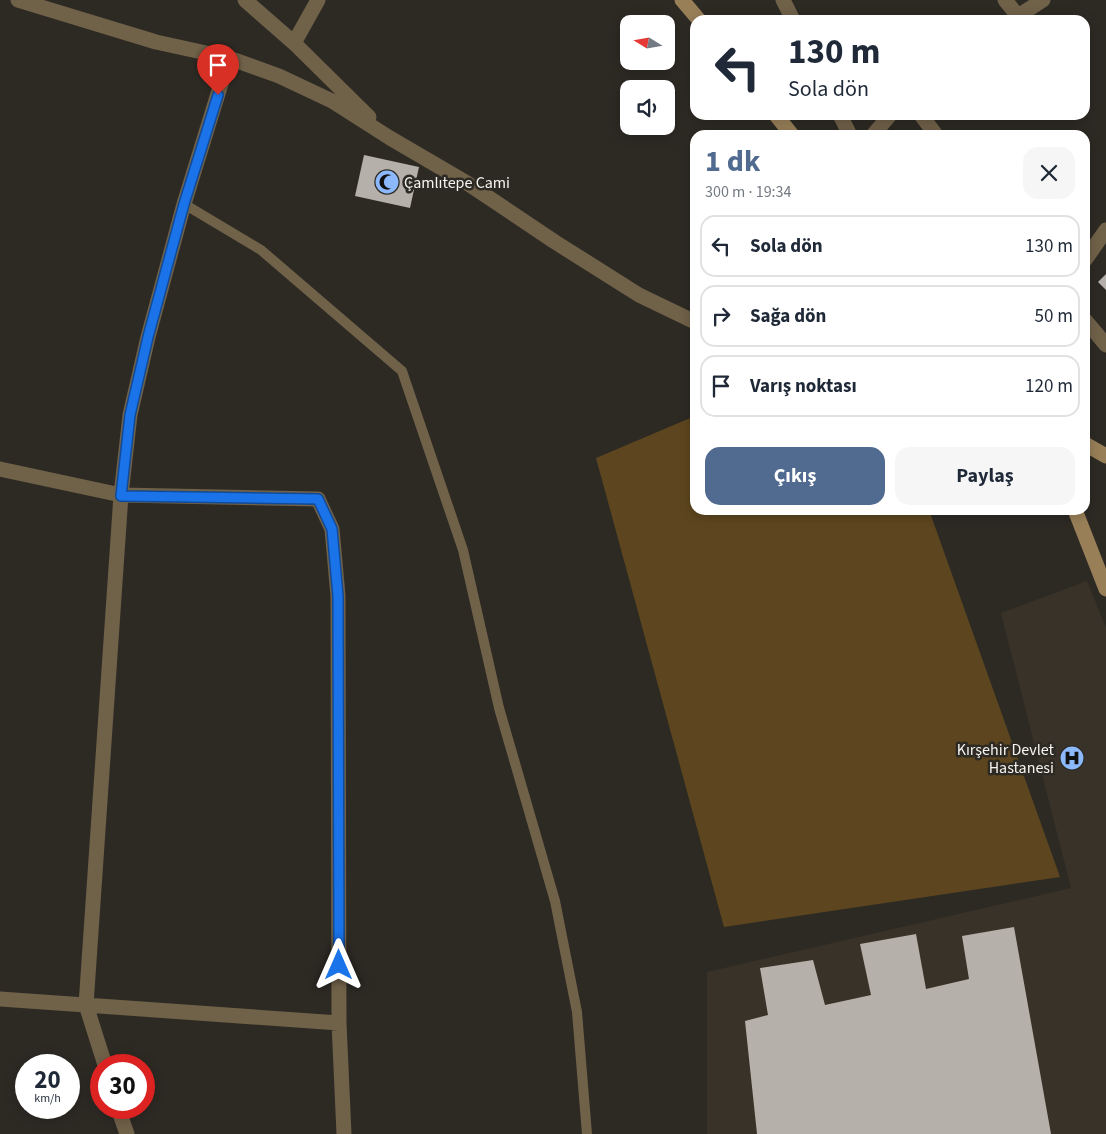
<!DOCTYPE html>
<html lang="tr">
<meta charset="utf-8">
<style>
body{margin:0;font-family:"Source Sans 3",sans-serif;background:#f6f6f7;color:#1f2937;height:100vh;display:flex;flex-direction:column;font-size:19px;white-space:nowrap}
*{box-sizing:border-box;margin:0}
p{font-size:16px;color:#747a83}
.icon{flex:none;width:28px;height:28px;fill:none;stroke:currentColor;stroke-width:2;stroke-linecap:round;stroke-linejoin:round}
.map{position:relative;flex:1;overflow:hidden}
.details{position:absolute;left:690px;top:130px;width:400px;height:385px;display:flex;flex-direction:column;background:#fff;border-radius:15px;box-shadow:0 2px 12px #0003}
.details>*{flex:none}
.hud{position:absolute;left:690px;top:15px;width:400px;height:105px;border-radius:15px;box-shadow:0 2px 12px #0003;background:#fff;color:#1f2937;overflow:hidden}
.needle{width:32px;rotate:281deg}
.tools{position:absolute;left:620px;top:15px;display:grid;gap:10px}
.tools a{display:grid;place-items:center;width:55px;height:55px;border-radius:10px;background:#fff;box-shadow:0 2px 12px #0003;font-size:25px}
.speed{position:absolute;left:15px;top:1054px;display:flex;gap:10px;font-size:25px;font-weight:700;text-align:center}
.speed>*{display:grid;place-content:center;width:65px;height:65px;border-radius:50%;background:#fff;box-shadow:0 2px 12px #0003;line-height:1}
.speed small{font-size:12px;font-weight:400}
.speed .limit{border:8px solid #d22;background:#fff;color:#111}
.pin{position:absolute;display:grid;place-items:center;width:42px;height:42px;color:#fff;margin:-51px -21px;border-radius:50% 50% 50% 0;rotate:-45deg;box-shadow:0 0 5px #0007}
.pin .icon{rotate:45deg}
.me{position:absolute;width:55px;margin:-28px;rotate:0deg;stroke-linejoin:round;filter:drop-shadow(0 0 4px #0008)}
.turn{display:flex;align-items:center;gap:18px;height:105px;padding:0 15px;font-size:22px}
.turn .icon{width:65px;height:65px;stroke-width:2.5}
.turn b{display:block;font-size:35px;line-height:42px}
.round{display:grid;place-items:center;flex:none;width:52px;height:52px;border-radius:15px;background:#f6f6f7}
.overview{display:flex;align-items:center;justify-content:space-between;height:85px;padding:0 15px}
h1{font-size:30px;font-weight:700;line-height:38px;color:#506a90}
.button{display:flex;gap:10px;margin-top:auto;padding:10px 15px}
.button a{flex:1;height:58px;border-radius:15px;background:#506a90;color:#fff;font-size:20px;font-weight:700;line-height:58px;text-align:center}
.button a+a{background:#f6f6f7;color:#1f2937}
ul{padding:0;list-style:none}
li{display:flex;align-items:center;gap:15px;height:62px;margin:0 10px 8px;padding:0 5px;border:2px solid #e0e1e3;border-radius:15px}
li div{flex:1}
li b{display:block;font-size:19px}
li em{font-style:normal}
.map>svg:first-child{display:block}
.built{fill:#393228}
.green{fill:#5d461f}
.building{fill:#b5b0a9}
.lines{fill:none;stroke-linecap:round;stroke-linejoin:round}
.lane{stroke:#706149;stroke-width:10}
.street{stroke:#706149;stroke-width:15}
.secondary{stroke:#987f58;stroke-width:15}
.route-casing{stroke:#114b97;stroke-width:12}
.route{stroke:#1a73e8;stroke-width:9}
.labels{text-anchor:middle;stroke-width:5;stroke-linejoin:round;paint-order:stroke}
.poi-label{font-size:16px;fill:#f6f4f0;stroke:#2d2a24;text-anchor:start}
</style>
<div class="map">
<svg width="1106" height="1134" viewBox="0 0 1106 1134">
<rect width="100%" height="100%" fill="#2d2a24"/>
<!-- built -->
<path class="built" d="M1087 581 1106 628V1134H707V972L1071 888 1001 613Z"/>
<!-- green -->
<path class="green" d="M695 416V510H929L1060 877 724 927 596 458Z"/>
<!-- building -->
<path class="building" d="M364 155 419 167 410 208 355 196Z
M1106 274V290L1098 282Z
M1014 927 1051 1134H757L745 1021 768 1015 760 968 813 960 825 1005 871 995 860 944 916 934 926 989 969 979 962 936Z"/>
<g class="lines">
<!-- lane -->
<path class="lane" d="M184 204 261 250 402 371 463 550 499 708 555 901 577 1012 587 1134"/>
<!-- street -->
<path class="street" d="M18 0 156 42 229 58 279 76 332 101 390 138 467 183 555 242 639 295 695 322
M245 0 294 43 369 117
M783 0 793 20
M1005 0 1018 16
M1012 20 1043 0
M294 43 318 0
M840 115 850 135
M921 115 936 135
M873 135 890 115
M1085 260 1106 230
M1085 320 1106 345
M0 469 121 495 318 499 332 529 338 596 339 1023
M0 999 339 1023 344 1134
M105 1065 86 1005 121 495 130 415 148 337 184 204 229 58
M118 1108 127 1134"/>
<!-- secondary -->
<path class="secondary" d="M682 0 699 20
M776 115 792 135
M1085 444 1106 456
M1075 510 1106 589"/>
</g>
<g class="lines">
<defs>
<path id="route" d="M218 95 184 204 148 337 130 415 121 496 318 499 332 529 338 596 339 965"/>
</defs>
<!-- route casing -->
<use href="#route" class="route-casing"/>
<!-- route -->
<use href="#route" class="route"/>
</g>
<!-- icons -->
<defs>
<symbol id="mosque-disc" viewBox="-11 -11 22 22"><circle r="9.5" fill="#8cb9fc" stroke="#2d2a24"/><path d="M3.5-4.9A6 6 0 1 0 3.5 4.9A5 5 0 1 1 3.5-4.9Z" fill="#111"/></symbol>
<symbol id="hospital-disc" viewBox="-11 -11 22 22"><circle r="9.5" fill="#8cb9fc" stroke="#2d2a24"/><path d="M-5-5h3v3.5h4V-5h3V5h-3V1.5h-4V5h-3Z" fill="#111"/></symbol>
</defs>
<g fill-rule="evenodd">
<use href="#mosque-disc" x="373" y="168" width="28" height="28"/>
<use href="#hospital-disc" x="1058" y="744" width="28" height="28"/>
</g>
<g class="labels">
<!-- poi labels -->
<g class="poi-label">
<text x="404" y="188">Çamlıtepe Cami</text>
<text x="1054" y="755" text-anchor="end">Kırşehir Devlet<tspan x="1054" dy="18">Hastanesi</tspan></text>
</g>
</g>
</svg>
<div class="tools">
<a><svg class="needle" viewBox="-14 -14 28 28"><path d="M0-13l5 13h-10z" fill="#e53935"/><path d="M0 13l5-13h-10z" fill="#747a83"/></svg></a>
<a><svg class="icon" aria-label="sound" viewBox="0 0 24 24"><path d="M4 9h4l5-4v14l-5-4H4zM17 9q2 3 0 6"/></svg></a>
</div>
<div class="speed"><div>20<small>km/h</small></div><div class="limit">30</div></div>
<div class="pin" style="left:218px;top:95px;background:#d93025"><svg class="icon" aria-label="arrive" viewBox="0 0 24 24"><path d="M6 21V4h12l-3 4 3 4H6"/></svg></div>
<svg class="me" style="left:339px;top:965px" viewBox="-20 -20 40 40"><path d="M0-17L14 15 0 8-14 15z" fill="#1a73e8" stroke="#fff" stroke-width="4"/></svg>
<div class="hud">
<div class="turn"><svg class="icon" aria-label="left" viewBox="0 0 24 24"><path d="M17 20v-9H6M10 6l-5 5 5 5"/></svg><div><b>130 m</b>Sola dön</div></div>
</div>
<section class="details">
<div class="overview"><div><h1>1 dk</h1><p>300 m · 19:34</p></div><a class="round"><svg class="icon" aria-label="close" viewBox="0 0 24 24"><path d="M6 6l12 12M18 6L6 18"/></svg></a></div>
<ul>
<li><svg class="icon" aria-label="left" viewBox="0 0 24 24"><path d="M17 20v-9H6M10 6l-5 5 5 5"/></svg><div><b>Sola dön</b></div><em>130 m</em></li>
<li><svg class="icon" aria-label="right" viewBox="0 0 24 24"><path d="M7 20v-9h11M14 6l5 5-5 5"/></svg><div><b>Sağa dön</b></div><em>50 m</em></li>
<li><svg class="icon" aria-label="arrive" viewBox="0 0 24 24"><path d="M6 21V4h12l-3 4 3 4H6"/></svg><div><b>Varış noktası</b></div><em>120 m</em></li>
</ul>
<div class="button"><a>Çıkış</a><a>Paylaş</a></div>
</section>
</div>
